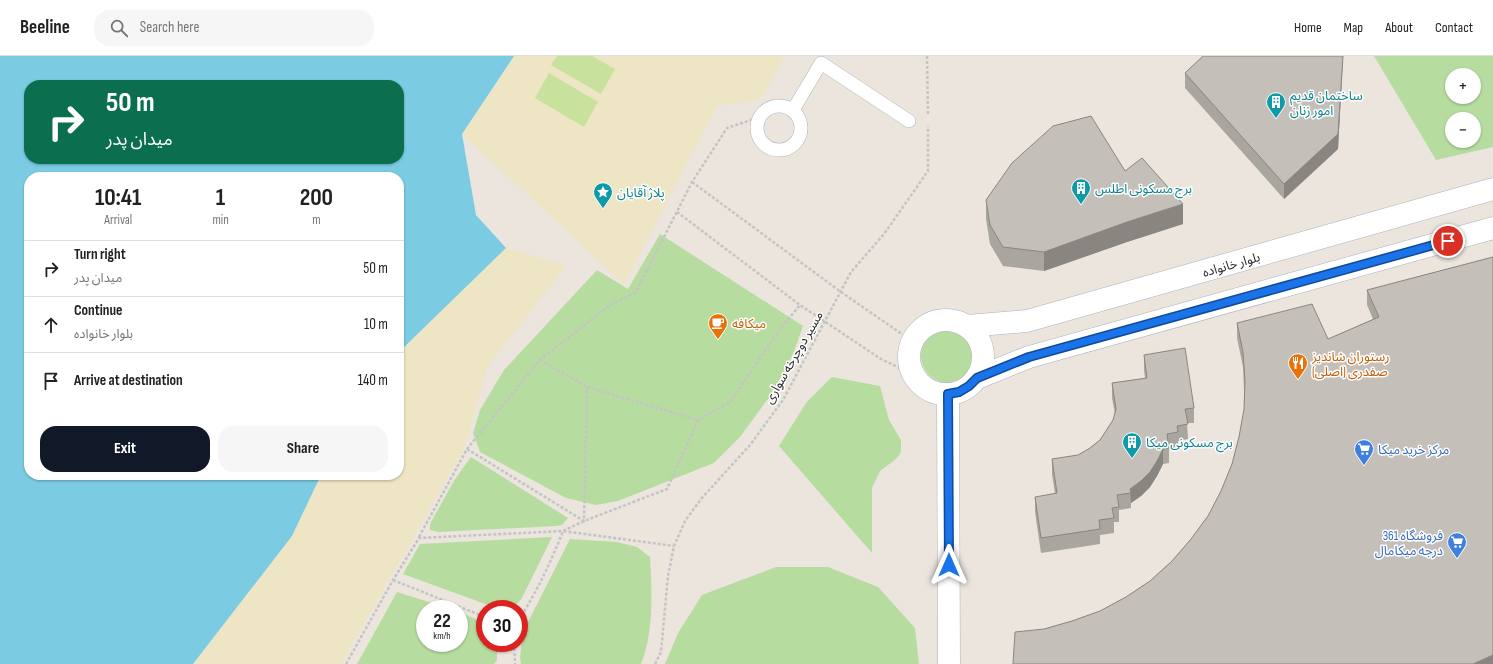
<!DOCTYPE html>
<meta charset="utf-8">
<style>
body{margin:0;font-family:"Sofia Sans Condensed","Noto Sans Arabic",sans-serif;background:#f6f6f6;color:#222;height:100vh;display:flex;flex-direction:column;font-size:15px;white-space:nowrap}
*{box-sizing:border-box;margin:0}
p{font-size:13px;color:#767676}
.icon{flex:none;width:22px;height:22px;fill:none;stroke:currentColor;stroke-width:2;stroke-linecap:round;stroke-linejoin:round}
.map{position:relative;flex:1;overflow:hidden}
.drawer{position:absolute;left:24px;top:116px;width:380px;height:308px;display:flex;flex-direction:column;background:#fff;border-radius:16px;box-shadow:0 1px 3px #0004}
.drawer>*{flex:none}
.top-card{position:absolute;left:24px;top:24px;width:380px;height:84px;border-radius:16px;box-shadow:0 1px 3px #0004;background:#0b6e4f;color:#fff;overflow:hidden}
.controls{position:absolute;left:1445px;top:12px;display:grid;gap:8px}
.controls a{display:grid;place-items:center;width:36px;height:36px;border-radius:50%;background:#fff;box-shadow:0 1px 3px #0004;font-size:20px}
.speed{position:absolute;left:416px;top:544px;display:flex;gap:8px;font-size:20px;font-weight:700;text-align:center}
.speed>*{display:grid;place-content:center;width:52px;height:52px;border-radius:50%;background:#fff;box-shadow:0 1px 3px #0004;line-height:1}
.speed small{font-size:10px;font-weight:400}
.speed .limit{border:6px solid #d22;background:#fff;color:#111}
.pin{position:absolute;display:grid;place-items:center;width:34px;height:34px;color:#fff;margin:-17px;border:2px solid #fff;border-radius:50%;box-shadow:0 1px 4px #0007}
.me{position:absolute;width:44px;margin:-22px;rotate:0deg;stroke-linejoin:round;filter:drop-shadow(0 0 3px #0008)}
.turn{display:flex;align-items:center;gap:14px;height:84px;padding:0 16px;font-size:18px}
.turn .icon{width:52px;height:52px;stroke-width:2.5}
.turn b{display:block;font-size:28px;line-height:34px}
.eta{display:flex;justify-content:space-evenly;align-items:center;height:68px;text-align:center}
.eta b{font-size:24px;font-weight:700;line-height:28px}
.button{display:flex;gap:8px;margin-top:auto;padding:8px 16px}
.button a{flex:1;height:46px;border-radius:16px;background:#111827;color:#fff;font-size:16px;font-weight:700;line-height:46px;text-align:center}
.button a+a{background:#f6f6f6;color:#222}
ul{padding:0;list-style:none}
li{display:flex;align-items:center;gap:12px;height:56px;padding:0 16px;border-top:1px solid #e0e0e0}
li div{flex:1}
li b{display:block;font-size:15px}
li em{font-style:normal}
header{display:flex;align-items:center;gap:24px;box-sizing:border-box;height:56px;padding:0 20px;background:#fff;border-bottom:1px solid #e0e0e0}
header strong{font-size:19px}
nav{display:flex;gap:22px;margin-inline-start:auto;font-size:14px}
.search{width:280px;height:36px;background:#f6f6f6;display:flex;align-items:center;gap:10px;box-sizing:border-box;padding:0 14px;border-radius:16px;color:#767676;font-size:15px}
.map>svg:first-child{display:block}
.green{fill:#b7dca0;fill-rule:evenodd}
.sand{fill:#ede5c4}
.pitch{fill:#c8e29d}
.water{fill:#7bcce3;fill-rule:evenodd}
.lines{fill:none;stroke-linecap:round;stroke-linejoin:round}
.service-casing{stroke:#aeb1ba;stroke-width:14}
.minor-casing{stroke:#aeb1ba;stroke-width:23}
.tertiary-casing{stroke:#aeb1ba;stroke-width:23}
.path{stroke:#c4c4c4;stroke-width:2.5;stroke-dasharray:3 2;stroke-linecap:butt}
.service{stroke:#fff;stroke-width:13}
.minor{stroke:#fff;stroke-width:22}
.tertiary{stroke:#fff;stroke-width:22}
.wall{fill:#a9a59f}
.shaded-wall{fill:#898682}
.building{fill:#c4c0b9;stroke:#898682}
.route-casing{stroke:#114b97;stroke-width:10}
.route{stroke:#1a73e8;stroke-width:7}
.labels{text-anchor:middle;stroke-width:3;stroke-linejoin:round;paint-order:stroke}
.culture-label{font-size:13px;fill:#0d838f;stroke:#fff;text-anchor:start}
.street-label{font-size:13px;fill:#2b2b2b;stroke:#fff}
.food-label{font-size:13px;fill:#c56008;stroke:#fff;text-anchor:start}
.shop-label{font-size:13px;fill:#366cbe;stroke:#fff;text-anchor:start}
</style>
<header>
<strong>Beeline</strong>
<div class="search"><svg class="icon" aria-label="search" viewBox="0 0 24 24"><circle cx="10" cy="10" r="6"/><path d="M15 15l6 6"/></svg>Search here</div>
<nav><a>Home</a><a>Map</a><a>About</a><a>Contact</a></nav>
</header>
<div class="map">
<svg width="1493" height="608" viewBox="0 0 1493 608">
<rect width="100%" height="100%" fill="#ebe5de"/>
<!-- green -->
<path class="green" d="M1374 0H1493V91L1436 104ZM1452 19H1474V41H1452ZM1452 63H1474V85H1452Z
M660 178 803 270 793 298 773 336 740 381 714 407 618 445 596 449 566 442 480 396 473 377 480 354 504 314 597 214 628 233Z
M921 300a27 27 0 1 1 54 0a27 27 0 1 1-54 0Z
M832 321 880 330 889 364 901 384V396L896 403 880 415 872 432V497L779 390 806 347Z
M471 401 568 462 562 469 556 470 438 476 430 474V468L455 423Z
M552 481 522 542C514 552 511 553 499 553L403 518 420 488Z
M570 483 617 486 637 491 650 501C652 535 654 576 641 608H521L520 601 523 576Z
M776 511H828L878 531 915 572 919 608H665L678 577 702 539Z
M397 536 451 553H425V587H459V556L483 566 485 569V587H497V604L494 608H357Z"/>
<!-- sand -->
<path class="sand" d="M514 0H785L760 44 717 50 624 228 462 78Z
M506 192 567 209 487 311 464 393 341 608H193L292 480 321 419H399V296Z"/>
<!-- pitch -->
<path class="pitch" d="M557 0H592L615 13 601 38 551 9Z
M549 17 598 46 584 71 535 42Z"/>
<!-- water -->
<path class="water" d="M0 0H514L462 78 476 159 506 192 399 296V121H29V419H321L292 480 193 608H0ZM29 29H399V103H29Z"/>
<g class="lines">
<defs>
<path id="service" d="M757 72a22 22 0 1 1 44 0a22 22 0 1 1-44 0Z
M793 54 821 7 909 65"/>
<path id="minor" d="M948 338 949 608"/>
<path id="tertiary" d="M909 301a37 37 0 1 1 74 0a37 37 0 1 1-74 0Z
M967 270 1027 265 1493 133
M977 322 1029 301 1493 172"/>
</defs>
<!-- service casing -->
<use href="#service" class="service-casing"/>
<!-- minor casing -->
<use href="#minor" class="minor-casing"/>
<!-- tertiary casing -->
<use href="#tertiary" class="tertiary-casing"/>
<!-- path -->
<path class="path" d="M927 0 928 59
M692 126 841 236 912 285
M677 156 800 249 881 303 914 319
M540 304 587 331 698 364
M467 393 584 465 587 331
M419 481 467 393 540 304 610 249 636 236 692 126 727 72 760 61
M393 524 485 561
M519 564C537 535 551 506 563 475L674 490
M514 587 515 608
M346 608 393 524 419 482 563 475 584 465 667 433 698 364 730 346 781 272 800 249
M655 608 661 596 668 520 674 490 685 465 701 443 750 389 783 344 851 216 884 178 928 115V70"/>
<!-- service -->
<use href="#service" class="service"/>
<!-- minor -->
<use href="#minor" class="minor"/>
<!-- tertiary -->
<use href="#tertiary" class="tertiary"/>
</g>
<!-- wall -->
<path class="wall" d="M1203 0H1343L1338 93 1284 143 1185 32V17Z
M1125 115 1183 168 1127 186 1044 215 1003 210 990 188 986 163V144Z
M1493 201V608L1044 573 1072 565 1100 555 1126 541 1150 525 1172 505 1191 483 1208 460 1221 435 1232 408 1239 381 1244 353V334L1243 311 1237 282V267L1328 283 1373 263 1367 249V234Z
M1144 299 1194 352V367H1187L1188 383 1178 385V391L1169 393V407L1163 408 1157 420 1150 431 1141 440 1131 447V452L1119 454V466H1114V477L1100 479V488L1041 497 1035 456V441L1055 438 1052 418V403L1078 399 1090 392 1100 384 1113 364 1115 358 1112 342V327L1145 322 1144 314Z"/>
<!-- shaded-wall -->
<path class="shaded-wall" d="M1343 0 1338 93 1284 143V128Z
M1183 148V168L1127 186 1044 215V196L1127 166Z
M1163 393V408L1157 420 1150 431 1141 440 1131 447 1130 433Z
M1493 599V608H1473Z"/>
<!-- building -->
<path class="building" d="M1203 0H1343L1338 78 1284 128 1185 17Z
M1091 60 1125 115 1142 102 1183 148 1127 166 1044 196 1003 191 990 169 986 144 1012 107 1053 70Z
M1493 201V599L1473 608H1013L1015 576 1044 573 1072 565 1100 555 1126 541 1150 525 1172 505 1191 483 1208 460 1221 435 1232 408 1239 381 1244 353 1245 324 1243 296 1237 267 1312 248 1328 283 1379 261 1367 234Z
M1185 292 1194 352 1185 353 1188 368 1177 370 1178 376 1167 378 1169 392 1163 393 1157 405 1150 416 1141 425 1130 433 1131 437 1117 439 1119 451 1112 452 1114 462 1099 464 1100 473 1041 482 1035 441 1057 437 1052 403 1078 399 1090 392 1100 384 1113 364 1116 353 1112 327 1147 322 1144 299Z"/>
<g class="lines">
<defs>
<path id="route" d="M949 509 948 338 959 336 969 330 977 322 1029 301 1448 185"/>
</defs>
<!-- route casing -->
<use href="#route" class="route-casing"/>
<!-- route -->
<use href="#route" class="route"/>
</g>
<!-- icons -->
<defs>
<symbol id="building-pin" viewBox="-11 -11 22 30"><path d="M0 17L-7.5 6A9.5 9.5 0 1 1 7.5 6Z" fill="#0f9aa8" stroke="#fff"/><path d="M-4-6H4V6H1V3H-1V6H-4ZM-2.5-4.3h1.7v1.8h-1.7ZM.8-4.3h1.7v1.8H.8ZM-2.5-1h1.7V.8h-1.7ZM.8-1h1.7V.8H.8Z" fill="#fff"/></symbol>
<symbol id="sight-pin" viewBox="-11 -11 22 30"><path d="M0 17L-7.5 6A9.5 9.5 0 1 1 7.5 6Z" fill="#0f9aa8" stroke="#fff"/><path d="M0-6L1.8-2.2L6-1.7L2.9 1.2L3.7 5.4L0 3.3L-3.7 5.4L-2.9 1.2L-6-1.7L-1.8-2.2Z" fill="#fff"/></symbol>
<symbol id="cafe-pin" viewBox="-11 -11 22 30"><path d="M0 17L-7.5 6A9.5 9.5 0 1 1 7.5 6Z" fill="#e8710a" stroke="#fff"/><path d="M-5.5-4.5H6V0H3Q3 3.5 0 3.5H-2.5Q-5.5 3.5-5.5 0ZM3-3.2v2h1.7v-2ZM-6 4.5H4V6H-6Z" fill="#fff"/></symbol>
<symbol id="restaurant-pin" viewBox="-11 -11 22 30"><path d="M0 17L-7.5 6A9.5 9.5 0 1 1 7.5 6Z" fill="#e8710a" stroke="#fff"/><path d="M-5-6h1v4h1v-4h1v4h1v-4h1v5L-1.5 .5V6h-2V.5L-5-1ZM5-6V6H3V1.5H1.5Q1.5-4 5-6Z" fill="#fff"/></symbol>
<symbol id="supermarket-pin" viewBox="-11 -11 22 30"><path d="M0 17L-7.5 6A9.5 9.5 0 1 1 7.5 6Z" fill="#3f7fe0" stroke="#fff"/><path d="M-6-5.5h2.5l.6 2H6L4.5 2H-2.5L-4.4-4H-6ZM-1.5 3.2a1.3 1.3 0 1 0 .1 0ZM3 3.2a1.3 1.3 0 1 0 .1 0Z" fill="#fff"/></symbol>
</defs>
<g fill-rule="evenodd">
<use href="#building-pin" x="1265" y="35" width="22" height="30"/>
<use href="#building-pin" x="1070" y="121" width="22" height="30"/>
<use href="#sight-pin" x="592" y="125" width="22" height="30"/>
<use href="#cafe-pin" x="707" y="256" width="22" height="30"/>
<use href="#restaurant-pin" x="1287" y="296" width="22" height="30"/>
<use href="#building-pin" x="1121" y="375" width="22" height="30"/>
<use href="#supermarket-pin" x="1353" y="382" width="22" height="30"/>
<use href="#supermarket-pin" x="1446" y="475" width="22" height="30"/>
</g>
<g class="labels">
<!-- culture labels -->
<g class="culture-label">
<text x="1290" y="44">ساختمان قدیم<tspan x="1290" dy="15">امور زنان</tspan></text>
<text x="1095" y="137">برج مسکونی اطلس</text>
<text x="617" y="141">پلاژ آقایان</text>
<text x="1146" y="391">برج مسکونی میکا</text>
</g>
<!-- street labels -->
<g class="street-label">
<text transform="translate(1231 208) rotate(-16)" y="5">بلوار خانواده</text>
<text transform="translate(793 301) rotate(-60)" y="5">مسیر دوچرخه سواری</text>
</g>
<!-- food labels -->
<g class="food-label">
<text x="732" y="272">میکافه</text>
<text x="1312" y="305">رستوران شاندیز<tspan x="1312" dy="15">صفدری (اصلی)</tspan></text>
</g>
<!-- shop labels -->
<g class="shop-label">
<text x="1378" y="398">مرکز خرید میکا</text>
<text x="1443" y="484" text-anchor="end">فروشگاه 361<tspan x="1443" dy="15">درجه میکامال</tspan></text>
</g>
</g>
</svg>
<div class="controls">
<a>+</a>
<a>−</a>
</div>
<div class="speed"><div>22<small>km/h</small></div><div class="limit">30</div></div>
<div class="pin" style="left:1448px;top:185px;background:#d93025"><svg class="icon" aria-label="arrive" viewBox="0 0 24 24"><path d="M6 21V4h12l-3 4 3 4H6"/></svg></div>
<svg class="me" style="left:949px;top:509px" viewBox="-20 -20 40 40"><path d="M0-17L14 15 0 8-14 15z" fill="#1a73e8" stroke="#fff" stroke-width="4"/></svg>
<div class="top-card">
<div class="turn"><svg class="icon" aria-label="right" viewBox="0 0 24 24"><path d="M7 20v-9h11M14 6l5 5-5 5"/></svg><div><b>50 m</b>میدان پدر</div></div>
</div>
<section class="drawer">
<div class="eta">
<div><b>10:41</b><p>Arrival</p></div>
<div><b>1</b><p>min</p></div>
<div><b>200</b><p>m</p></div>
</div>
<ul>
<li><svg class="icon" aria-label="right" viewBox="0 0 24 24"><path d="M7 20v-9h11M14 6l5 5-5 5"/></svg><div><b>Turn right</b><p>میدان پدر</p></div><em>50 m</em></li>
<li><svg class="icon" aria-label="ahead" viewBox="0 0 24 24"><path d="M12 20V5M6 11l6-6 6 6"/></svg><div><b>Continue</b><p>بلوار خانواده</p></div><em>10 m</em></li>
<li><svg class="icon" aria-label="arrive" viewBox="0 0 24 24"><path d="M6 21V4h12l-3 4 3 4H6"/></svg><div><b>Arrive at destination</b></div><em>140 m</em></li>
</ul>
<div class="button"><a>Exit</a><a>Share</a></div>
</section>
</div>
